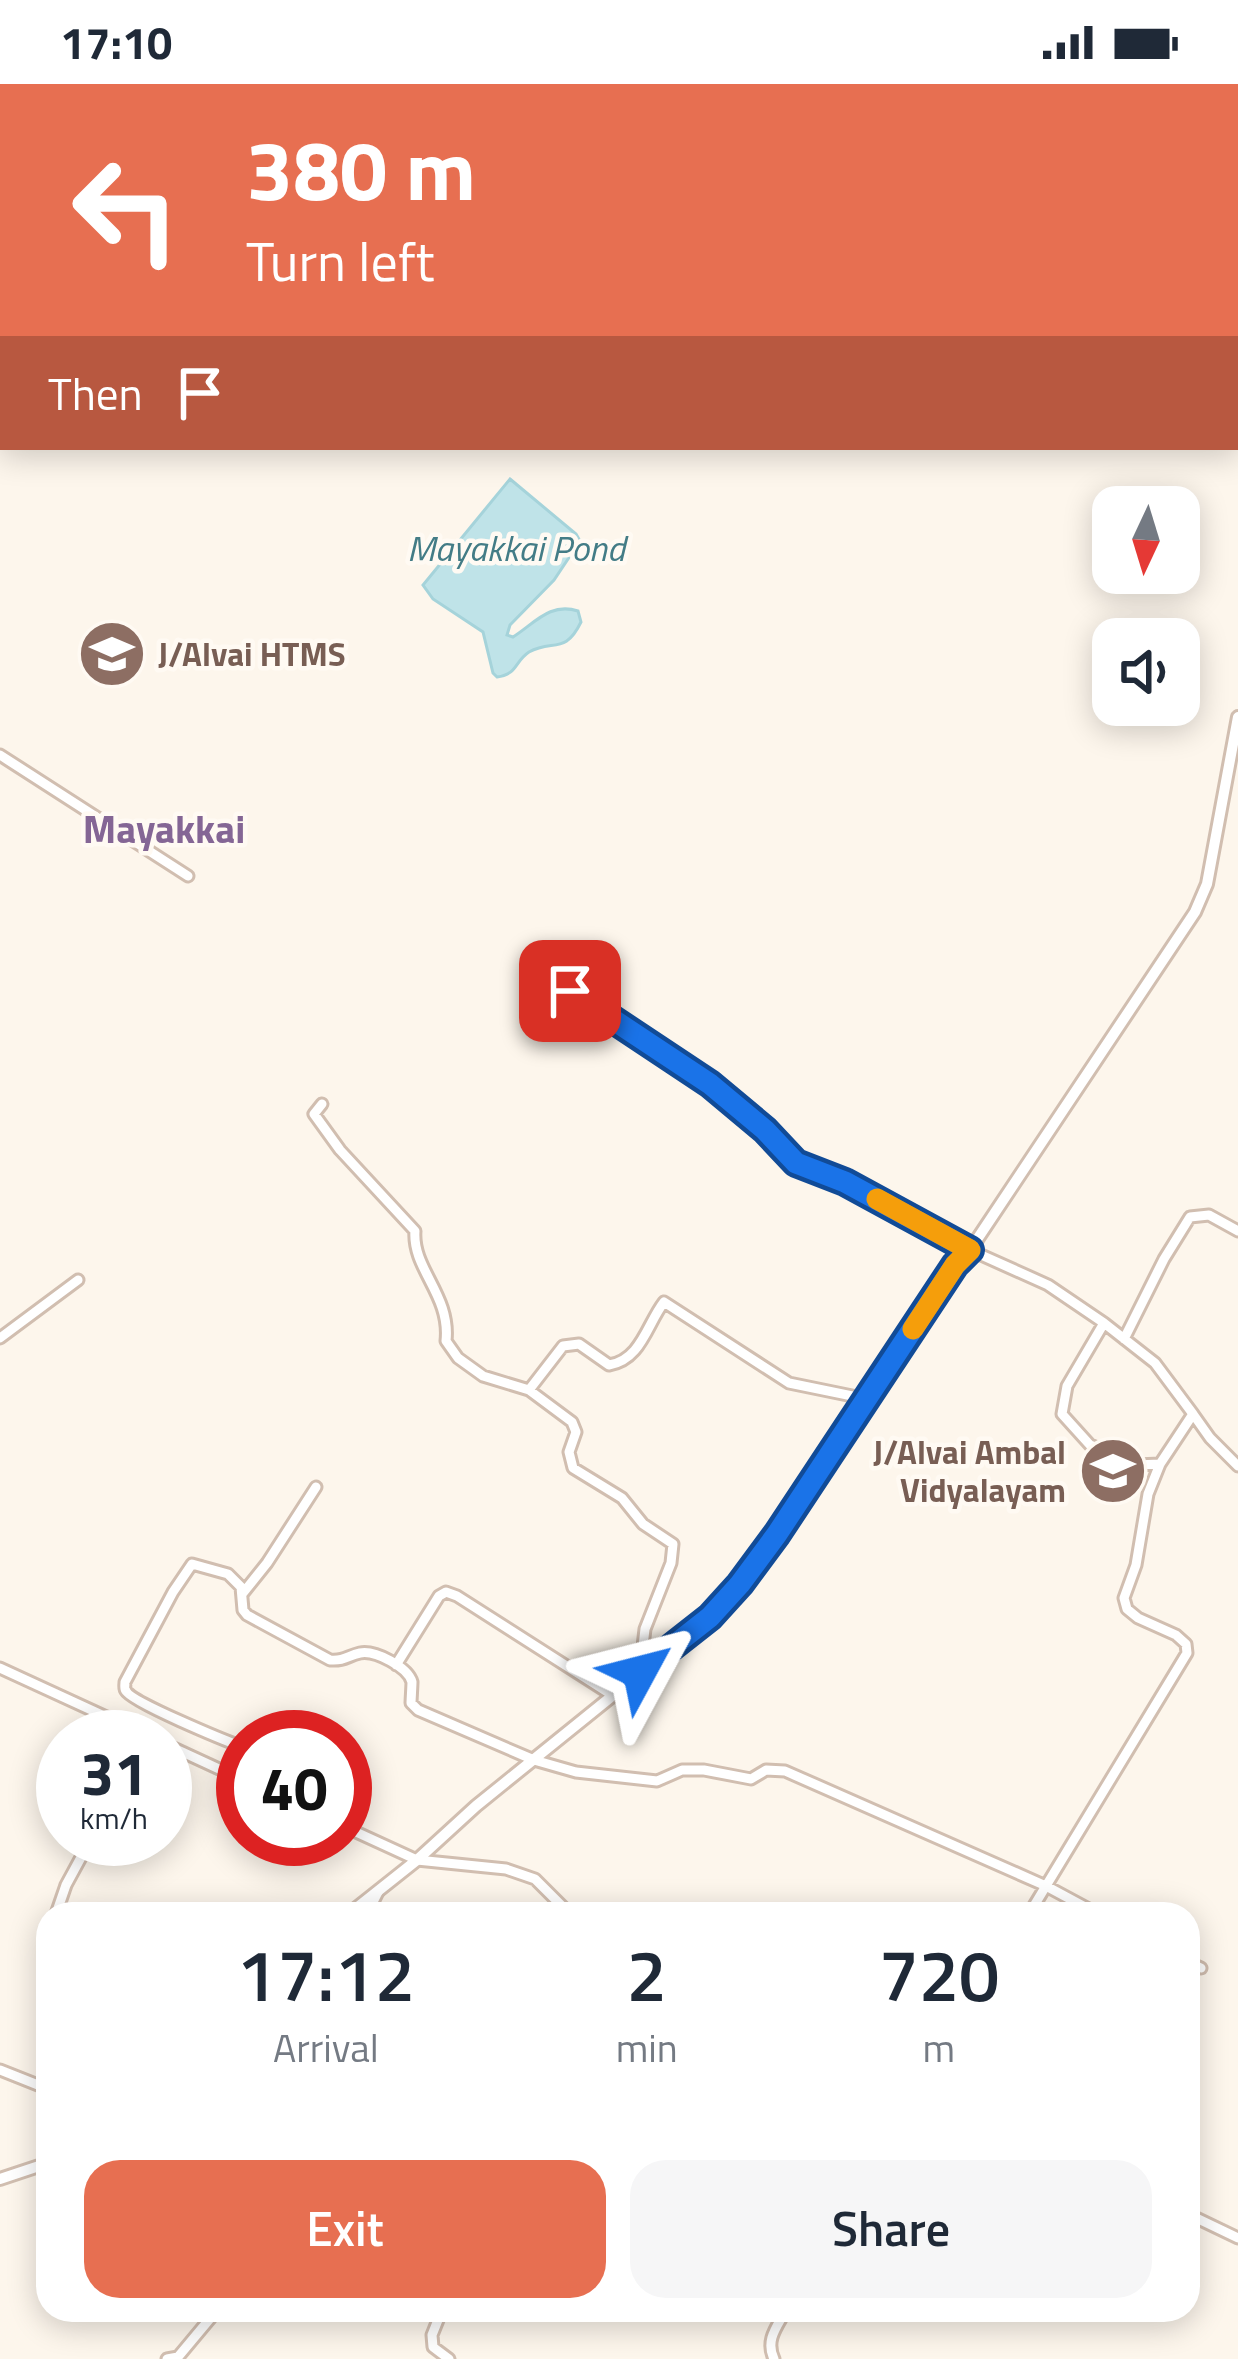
<!DOCTYPE html>
<style>
body{margin:0;font-family:"Titillium Web",sans-serif;background:#f6f6f7;color:#1f2937;height:100vh;display:flex;flex-direction:column;font-size:45px;white-space:nowrap}
*{box-sizing:border-box;margin:0}
p{font-size:39px;color:#747a83}
.icon{flex:none;width:66px;height:66px;fill:none;stroke:currentColor;stroke-width:2;stroke-linecap:round;stroke-linejoin:round}
.map{position:relative;flex:1;overflow:hidden}
.panel{position:absolute;left:36px;top:1818px;width:1164px;height:420px;display:flex;flex-direction:column;background:#fff;border-radius:36px;box-shadow:0 6px 30px #0003}
.panel>*{flex:none}
.hud{position:absolute;left:0px;top:0px;width:1239px;height:366px;box-shadow:0 6px 30px #0003;background:#e76f51;color:#fff;overflow:hidden}
.needle{width:78px;rotate:184deg}
.buttons{position:absolute;left:1092px;top:402px;display:grid;gap:24px}
.buttons a{display:grid;place-items:center;width:108px;height:108px;border-radius:24px;background:#fff;box-shadow:0 6px 30px #0003;font-size:60px}
.speed{position:absolute;left:36px;top:1626px;display:flex;gap:24px;font-size:60px;font-weight:700;text-align:center}
.speed>*{display:grid;place-content:center;width:156px;height:156px;border-radius:50%;background:#fff;box-shadow:0 6px 30px #0003;line-height:1}
.speed small{font-size:30px;font-weight:400}
.speed .limit{border:18px solid #d22;background:#fff;color:#111}
.pin{position:absolute;display:grid;place-items:center;width:102px;height:102px;color:#fff;margin:-51px;border-radius:24px;box-shadow:0 6px 18px #0006}
.me{position:absolute;width:132px;margin:-66px;rotate:52deg;stroke-linejoin:round;filter:drop-shadow(0 0 9px #0008)}
.turn{display:flex;align-items:center;gap:42px;height:252px;padding:0 48px;font-size:54px}
.turn .icon{width:156px;height:156px;stroke-width:2.5}
.turn b{display:block;font-size:84px;line-height:102px}
.then{display:flex;align-items:center;height:114px;padding:0 48px;background:#0003;gap:24px;font-size:45px}
.eta{display:flex;justify-content:space-evenly;align-items:center;height:204px;text-align:center}
.eta b{font-size:72px;font-weight:600;line-height:84px}
.cta{display:flex;gap:24px;margin-top:auto;padding:24px 48px}
.cta a{flex:1;height:138px;border-radius:36px;background:#e76f51;color:#fff;font-size:48px;font-weight:600;line-height:138px;text-align:center}
.cta a+a{background:#f6f6f7;color:#1f2937}
.status{display:flex;justify-content:space-between;align-items:center;height:84px;padding:0 60px;background:#fff;direction:ltr}
.status svg{height:33px;fill:currentColor}
.map>svg:first-child{display:block}
.water{fill:#bfe3e8;stroke:#a5d3da;stroke-width:3}
.lines{fill:none;stroke-linecap:round;stroke-linejoin:round}
.minor-casing{stroke:#d1beb0;stroke-width:15}
.tertiary-casing{stroke:#d1beb0;stroke-width:16}
.minor{stroke:#fff;stroke-width:9}
.tertiary{stroke:#fff;stroke-width:10}
.route-casing{stroke:#114b97;stroke-width:30}
.route{stroke:#1a73e8;stroke-width:21}
.slow{stroke:#f59e0b;stroke-width:21}
.labels{text-anchor:middle;stroke-width:9;stroke-linejoin:round;paint-order:stroke}
.education-label{font-size:33px;font-weight:bold;fill:#785e54;stroke:#fffaf3;text-anchor:start}
.water-label{font-size:36px;font-style:italic;fill:#437c86;stroke:#fffaf3}
.quarter-label{font-size:39px;font-weight:bold;fill:#846695;stroke:#fffaf3}
</style>
<div class="status"><b>17:10</b><svg viewBox="0 0 49 12"><path d="M0 12V9h3v3zM5 12V6h3v6zM10 12V3h3v9zM15 12V0h3v12zM26 1h20v11H26zM47 4h2v5h-2z"/></svg></div>
<div class="map">
<svg width="1238" height="2275" viewBox="0 0 1238 2275">
<rect width="100%" height="100%" fill="#fdf6ec"/>
<!-- water -->
<path class="water" d="M510 395 576 450 580 457 554 496 510 541 507 551 513 553C535 539 550 518 578 527L581 538C565 571 553 555 529 568 514 578 518 590 497 593L493 589 483 548 433 515 423 501Z"/>
<g class="lines">
<defs>
<path id="minor" d="M191 0 196 3
M558 3 560 0
M853 3 854 0
M1165 3 1167 0
M0 671 188 792
M570 907 710 1000 765 1046 796 1079 845 1098 970 1166 1048 1201 1104 1239 1155 1279 1193 1330 1160 1380 1148 1410 1136 1481 1124 1514 1127 1525 1138 1534 1176 1551 1186 1560 1187 1569 1029 1830
M322 1020 314 1030 340 1066 415 1147C412 1185 451 1211 446 1257L458 1274 483 1292 529 1306 572 1338 576 1348 569 1368 573 1384 622 1414 643 1440 673 1460 671 1479 645 1545 640 1588
M1104 1239 1067 1302 1062 1330 1090 1361 1136 1381 1160 1380
M0 1254 78 1196
M1124 1255 1164 1175 1190 1133 1209 1131 1238 1147
M529 1306 563 1262 579 1260 609 1281C641 1276 647 1240 664 1218L789 1299 867 1315
M1193 1330 1210 1354 1238 1382
M243 1509 267 1479 316 1403
M396 1581 439 1512 446 1508 457 1512 612 1611
M0 1584 150 1653
M165 1660 243 1696
M243 1663C226 1657 131 1618 126 1607 124 1605 125 1601 125 1598L173 1508 192 1480 228 1490 241 1503 243 1526 247 1531 330 1576C345 1577 347 1572 360 1569 375 1566 408 1583 412 1598 412 1601 411 1617 411 1619L418 1626 534 1676 576 1688 657 1697 682 1686H704L751 1695 766 1686 785 1687 1046 1802 1098 1830
M345 1743 417 1776 506 1785 535 1795 570 1830
M56 1830 66 1801 91 1755
M367 1830 378 1808
M1188 1878 1201 1884
M0 1986 48 2005
M1188 2130 1238 2154
M442 2226 432 2251 433 2263 449 2275
M167 2275 178 2273 213 2231 214 2226
M774 2275C765 2256 777 2243 786 2226"/>
<path id="tertiary" d="M349 1830 417 1776 476 1722 710 1533 740 1500 777 1450 955 1181 970 1166 1195 828 1207 800 1238 633
M0 2095 48 2079"/>
</defs>
<!-- minor casing -->
<use href="#minor" class="minor-casing"/>
<!-- tertiary casing -->
<use href="#tertiary" class="tertiary-casing"/>
<!-- minor -->
<use href="#minor" class="minor"/>
<!-- tertiary -->
<use href="#tertiary" class="tertiary"/>
</g>
<g class="lines">
<defs>
<path id="route" d="M570 907 710 1000 765 1046 796 1079 845 1098 970 1166 955 1181 777 1450 740 1500 710 1533 640 1588"/>
</defs>
<!-- route casing -->
<use href="#route" class="route-casing"/>
<!-- route -->
<use href="#route" class="route"/>
<!-- slow -->
<path class="slow" d="M877 1115 970 1166 955 1181 913 1245"/>
</g>
<!-- icons -->
<defs>
<symbol id="school-disc" viewBox="-11 -11 22 22"><circle r="9.5" fill="#8d6e63" stroke="#fffaf3"/><path d="M0-5L7-2L0 1L-7-2ZM-4 1L0 2.5L4 1V4Q0 6-4 4Z" fill="#fff"/></symbol>
</defs>
<g fill-rule="evenodd">
<use href="#school-disc" x="74" y="532" width="76" height="76"/>
<use href="#school-disc" x="1075" y="1349" width="76" height="76"/>
</g>
<g class="labels">
<!-- education labels -->
<g class="education-label">
<text x="158" y="582">J/Alvai HTMS</text>
<text x="1066" y="1380" text-anchor="end">J/Alvai Ambal<tspan x="1066" dy="38">Vidyalayam</tspan></text>
</g>
<!-- water labels -->
<g class="water-label">
<text x="516" y="477">Mayakkai Pond</text>
</g>
<!-- quarter labels -->
<g class="quarter-label">
<text x="164" y="759">Mayakkai</text>
</g>
</g>
</svg>
<div class="buttons">
<a><svg class="needle" viewBox="-14 -14 28 28"><path d="M0-13l5 13h-10z" fill="#e53935"/><path d="M0 13l5-13h-10z" fill="#747a83"/></svg></a>
<a><svg class="icon" aria-label="sound" viewBox="0 0 24 24"><path d="M4 9h4l5-4v14l-5-4H4zM17 9q2 3 0 6"/></svg></a>
</div>
<div class="speed"><div>31<small>km/h</small></div><div class="limit">40</div></div>
<div class="pin" style="left:570px;top:907px;background:#d93025"><svg class="icon" aria-label="arrive" viewBox="0 0 24 24"><path d="M6 21V4h12l-3 4 3 4H6"/></svg></div>
<svg class="me" style="left:640px;top:1588px" viewBox="-20 -20 40 40"><path d="M0-17L14 15 0 8-14 15z" fill="#1a73e8" stroke="#fff" stroke-width="4"/></svg>
<div class="hud">
<div class="turn"><svg class="icon" aria-label="left" viewBox="0 0 24 24"><path d="M17 20v-9H6M10 6l-5 5 5 5"/></svg><div><b>380 m</b>Turn left</div></div>
<div class="then">Then<svg class="icon" aria-label="arrive" viewBox="0 0 24 24"><path d="M6 21V4h12l-3 4 3 4H6"/></svg></div>
</div>
<section class="panel">
<div class="eta">
<div><b>17:12</b><p>Arrival</p></div>
<div><b>2</b><p>min</p></div>
<div><b>720</b><p>m</p></div>
</div>
<div class="cta"><a>Exit</a><a>Share</a></div>
</section>
</div>
